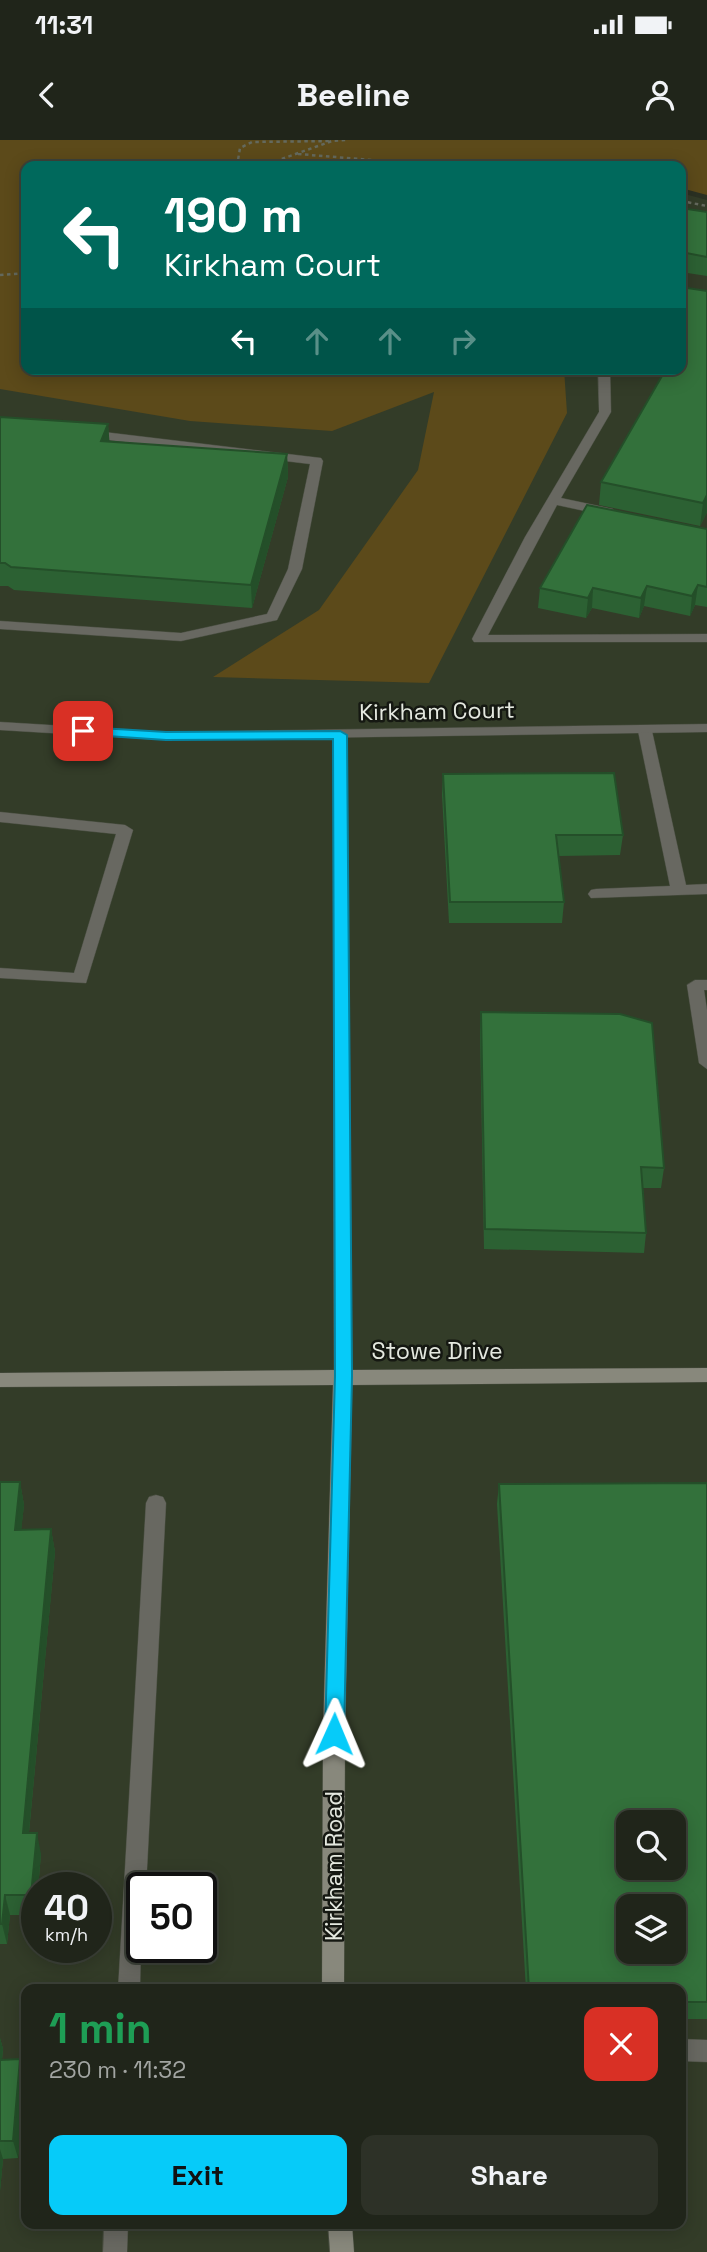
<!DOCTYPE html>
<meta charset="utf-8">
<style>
body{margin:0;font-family:"Space Grotesk",sans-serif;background:#2d3127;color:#f1f3f6;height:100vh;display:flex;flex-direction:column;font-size:26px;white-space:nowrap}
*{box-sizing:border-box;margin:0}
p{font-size:23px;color:#a2a5a2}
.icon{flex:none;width:38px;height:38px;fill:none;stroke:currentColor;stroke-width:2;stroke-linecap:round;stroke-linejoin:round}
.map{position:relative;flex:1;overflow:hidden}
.side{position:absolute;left:21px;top:1844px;width:665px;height:245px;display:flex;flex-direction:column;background:#20251a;border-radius:14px;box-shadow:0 4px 18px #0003,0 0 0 2px #3d4239}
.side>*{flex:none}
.banner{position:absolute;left:21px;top:21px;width:665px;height:214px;border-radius:14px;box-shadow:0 4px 18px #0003,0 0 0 2px #3d4239;background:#00695c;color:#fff;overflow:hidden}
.tools{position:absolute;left:616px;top:1670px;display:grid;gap:14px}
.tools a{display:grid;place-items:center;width:70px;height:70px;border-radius:14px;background:#20251a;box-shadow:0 4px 18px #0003,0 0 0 2px #3d4239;font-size:35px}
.speed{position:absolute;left:21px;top:1732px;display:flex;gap:14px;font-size:35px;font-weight:700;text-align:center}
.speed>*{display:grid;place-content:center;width:91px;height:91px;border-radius:50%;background:#20251a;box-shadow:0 4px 18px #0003,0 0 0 2px #3d4239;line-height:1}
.speed small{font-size:18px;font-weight:400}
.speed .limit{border:4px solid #111;border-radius:10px;background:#fff;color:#111}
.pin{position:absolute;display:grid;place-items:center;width:60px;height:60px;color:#fff;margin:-30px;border-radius:14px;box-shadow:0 4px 10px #0006}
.me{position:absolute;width:77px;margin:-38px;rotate:1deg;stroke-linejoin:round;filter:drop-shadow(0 0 5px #0008)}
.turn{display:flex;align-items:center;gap:24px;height:147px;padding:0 28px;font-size:32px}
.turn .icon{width:91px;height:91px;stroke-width:2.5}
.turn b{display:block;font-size:49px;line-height:60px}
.lanes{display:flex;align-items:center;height:66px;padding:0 28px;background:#0003;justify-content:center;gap:35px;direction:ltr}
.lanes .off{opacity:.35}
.round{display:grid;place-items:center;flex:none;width:74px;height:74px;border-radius:14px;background:#2d3127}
.headline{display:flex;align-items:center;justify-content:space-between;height:119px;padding:0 28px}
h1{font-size:42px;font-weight:700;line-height:52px;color:#1e9e55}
.button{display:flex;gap:14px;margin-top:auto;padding:14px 28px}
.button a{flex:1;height:80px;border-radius:14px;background:#06cbf9;color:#111;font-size:28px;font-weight:700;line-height:80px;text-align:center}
.button a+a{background:#2d3127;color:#f1f3f6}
.status{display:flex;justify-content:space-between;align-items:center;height:49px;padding:0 35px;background:#20251a;direction:ltr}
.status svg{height:19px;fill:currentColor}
header{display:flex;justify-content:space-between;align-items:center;height:91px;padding:0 28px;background:#20251a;font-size:32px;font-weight:700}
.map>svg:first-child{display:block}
.built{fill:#333c28;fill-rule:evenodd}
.green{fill:#5c4a1a}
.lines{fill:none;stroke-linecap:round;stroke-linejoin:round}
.lane-casing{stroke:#494e41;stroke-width:1}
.street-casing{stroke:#494e41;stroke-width:1}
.secondary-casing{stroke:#494e41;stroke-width:1}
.path{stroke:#64695d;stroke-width:2.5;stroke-dasharray:3.5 3.5;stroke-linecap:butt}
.lane{fill:#686861;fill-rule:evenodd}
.street{fill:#686861;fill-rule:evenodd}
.secondary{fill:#88887c;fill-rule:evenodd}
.wall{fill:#2c6133}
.shaded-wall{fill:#244f29}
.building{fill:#33713b;stroke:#244f29;stroke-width:2;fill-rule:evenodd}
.route{fill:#06cbf9;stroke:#0484a2;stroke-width:2}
.labels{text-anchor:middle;stroke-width:5;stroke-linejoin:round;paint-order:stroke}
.street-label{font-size:23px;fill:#e5e9e0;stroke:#151812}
</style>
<div class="status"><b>11:31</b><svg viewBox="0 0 49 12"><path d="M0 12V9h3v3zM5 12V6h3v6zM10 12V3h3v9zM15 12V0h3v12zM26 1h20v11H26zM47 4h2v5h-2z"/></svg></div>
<header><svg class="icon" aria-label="back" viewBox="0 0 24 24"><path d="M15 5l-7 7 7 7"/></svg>Beeline<svg class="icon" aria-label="person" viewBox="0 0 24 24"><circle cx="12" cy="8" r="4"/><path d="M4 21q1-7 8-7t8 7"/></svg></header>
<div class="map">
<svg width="707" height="2112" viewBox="0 0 707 2112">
<rect width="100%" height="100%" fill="#2b3123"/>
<!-- built -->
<path class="built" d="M681 53 707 60V2112H0V164L26 229H681ZM628 1682H674V1727H628ZM37 1748H96V1808H37ZM142 1748H201V1808H142ZM628 1766H674V1811H628ZM26 1850H681V2084H26Z"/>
<!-- green -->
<path class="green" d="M0 0H707V55L681 48V26H593L567 20 575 26H26V229H564L567 273 429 543 213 537 319 470 418 330 434 252 332 291 190 281 0 249Z"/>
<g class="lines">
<defs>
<path id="lane" d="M598 229H610L611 272 561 358 613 369 614 372 608 376 557 365 488 495 707 494V502H474L472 499 525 397 599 272Z
M87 290 321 318 323 321 302 429 277 480 181 501 0 489V481L181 493 267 474 288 429 310 324 83 297V291Z
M645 587 652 591 686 745 707 744V754L591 758 588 754 591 750 596 749 670 746 638 591Z
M0 672 125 685 133 690 86 843 0 838V828L74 833 116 694 0 682Z
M695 840H707V850H704L707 870V929L699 923 687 845Z
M156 1355 163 1357 166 1363 146 1748H142L140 1850H118L146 1363 149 1357Z
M681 1899 707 1900V1922L681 1921Z
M104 2084H128L127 2112H103Z"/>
<path id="street" d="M0 582 166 592 707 584V592L166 600 0 590Z"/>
<path id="secondary" d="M340 591 347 595 352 1230 707 1228V1242L352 1245 345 1594 344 1850H322L323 1594 333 1245 0 1247V1233L334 1230 333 595Z
M328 2084H352L354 2112H330Z"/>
</defs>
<!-- lane casing -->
<use href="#lane" class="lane-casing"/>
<!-- street casing -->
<use href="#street" class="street-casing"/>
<!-- secondary casing -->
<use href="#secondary" class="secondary-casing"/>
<!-- path -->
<path class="path" d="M298 14 446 26
M237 26 240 8 252 2 332 1
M262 26 332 1 346 0
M681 61 707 66
M0 135 26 133"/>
<!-- lane -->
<use href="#lane" class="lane"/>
<!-- street -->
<use href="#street" class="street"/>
<!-- secondary -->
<use href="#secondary" class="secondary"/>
</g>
<!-- wall -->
<path class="wall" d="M681 68 707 72V136L681 132Z
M659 229H681L707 372 700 386 599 365 601 342 665 231 658 230Z
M0 277 108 284 109 302 287 314 288 337 252 468 14 450 8 446H0Z
M707 389V467L695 465 690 476 644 466 639 478 592 468 586 478 538 468 540 448Z
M443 634 623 695 620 715 559 716 564 762 562 783H449L442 655Z
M481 872 664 1028 661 1048H643L646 1093 644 1113 484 1109 480 892Z
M0 1342H20L24 1365 21 1390 51 1389 55 1412 29 1693 41 1714 36 1775H10L7 1804H0Z
M707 1343V1879H681V1850H526L497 1364 499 1344Z
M0 1898 3 1909 2 1920 25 1938 18 2018 3 2019 0 2051Z"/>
<!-- shaded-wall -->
<path class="shaded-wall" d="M108 284 110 307 101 301Z
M287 314 288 337 252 468 251 445Z
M707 355V372L700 386 703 363Z
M698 445 695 465 690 476 692 456Z
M647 446 644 466 639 478 641 458Z
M593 448 592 468 586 478 588 458Z
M20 1342 24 1365 19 1412 15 1390Z
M51 1389 55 1412 27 1713 23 1693Z
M37 1693 41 1714 38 1748H37L36 1775 31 1755Z
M5 1755 10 1775 7 1804 2 1784Z
M0 1898 3 1909 0 1938Z
M20 1919 25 1938 18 2018 13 2001Z
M0 2009 3 2019 0 2051Z"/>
<!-- building -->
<path class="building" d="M681 68 707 72V117L681 112Z
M681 147 707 151V355L703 363 601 342 666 229H681Z
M0 277 108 284 101 301 287 314 251 445 11 427 5 423H0Z
M587 365 707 389V447L698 445 692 456 647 446 641 458 593 448 588 458 540 448Z
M614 633 623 695H556L564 762H450L443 634Z
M481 872 620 874 652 883 664 1028 641 1027 646 1093 485 1089Z
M0 1342H20L15 1390 51 1389 23 1693H37L31 1755H5L2 1784H0Z
M707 1343V1862H681V1850H529L499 1344ZM628 1682H674V1727H628ZM628 1766H674V1811H628Z
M20 1919 13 2001H0V1920Z"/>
<!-- route -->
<path class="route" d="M83 587 166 592 340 591 347 595 352 1236 344 1594 341 1600 334 1603 328 1600 325 1594 335 1236 333 599 166 600 78 594V588Z"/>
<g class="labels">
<!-- street labels -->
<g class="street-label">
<text transform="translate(437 571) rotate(-1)" y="8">Kirkham Court</text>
<text x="437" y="1219">Stowe Drive</text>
<text transform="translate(334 1726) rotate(-90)" y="8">Kirkham Road</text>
</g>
</g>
</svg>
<div class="tools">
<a><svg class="icon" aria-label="search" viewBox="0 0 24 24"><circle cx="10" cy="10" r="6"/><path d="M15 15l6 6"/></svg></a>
<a><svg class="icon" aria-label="layers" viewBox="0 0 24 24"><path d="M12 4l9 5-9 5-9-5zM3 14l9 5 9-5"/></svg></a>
</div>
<div class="speed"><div>40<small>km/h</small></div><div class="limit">50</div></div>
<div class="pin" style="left:83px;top:591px;background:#d93025"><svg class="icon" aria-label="arrive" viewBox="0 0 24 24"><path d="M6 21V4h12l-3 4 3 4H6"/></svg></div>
<svg class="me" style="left:334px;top:1594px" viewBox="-20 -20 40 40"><path d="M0-17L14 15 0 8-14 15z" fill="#06cbf9" stroke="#fff" stroke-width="4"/></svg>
<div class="banner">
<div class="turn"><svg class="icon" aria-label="left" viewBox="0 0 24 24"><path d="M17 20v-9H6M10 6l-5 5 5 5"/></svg><div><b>190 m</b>Kirkham Court</div></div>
<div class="lanes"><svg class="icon" aria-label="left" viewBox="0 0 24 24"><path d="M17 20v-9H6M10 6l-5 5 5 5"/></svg><svg class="icon off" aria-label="ahead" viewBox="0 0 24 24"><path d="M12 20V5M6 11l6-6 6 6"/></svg><svg class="icon off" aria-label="ahead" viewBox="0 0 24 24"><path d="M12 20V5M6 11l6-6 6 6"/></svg><svg class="icon off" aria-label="right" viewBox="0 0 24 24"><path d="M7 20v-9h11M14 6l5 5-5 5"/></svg></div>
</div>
<section class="side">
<div class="headline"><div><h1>1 min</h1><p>230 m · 11:32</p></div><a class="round" style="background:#d93025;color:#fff"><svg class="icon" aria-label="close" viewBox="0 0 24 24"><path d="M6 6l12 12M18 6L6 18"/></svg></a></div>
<div class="button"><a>Exit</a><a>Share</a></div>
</section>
</div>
